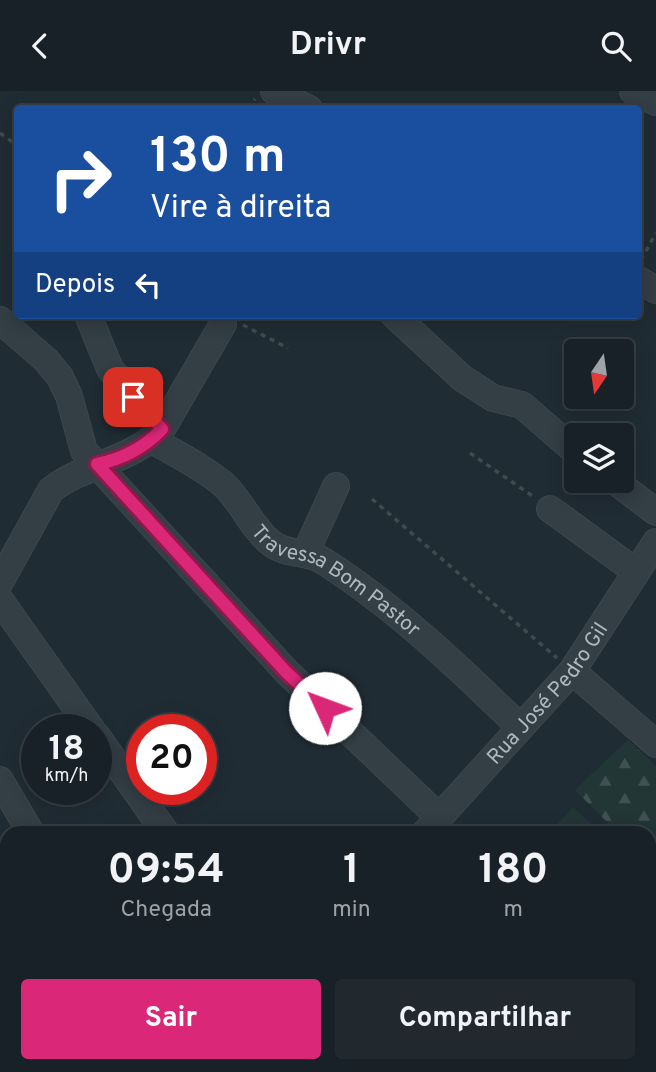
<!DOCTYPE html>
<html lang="pt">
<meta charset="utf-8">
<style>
body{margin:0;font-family:Overpass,sans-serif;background:#21292f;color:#f1f3f6;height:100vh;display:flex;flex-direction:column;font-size:26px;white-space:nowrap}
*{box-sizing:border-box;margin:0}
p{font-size:23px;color:#9fa3a7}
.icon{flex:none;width:38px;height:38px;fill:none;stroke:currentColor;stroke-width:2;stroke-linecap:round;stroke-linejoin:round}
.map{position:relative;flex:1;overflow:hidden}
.panel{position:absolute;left:0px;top:735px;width:656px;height:247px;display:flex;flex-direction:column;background:#182127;border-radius:21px 21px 0 0;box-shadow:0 4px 18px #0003,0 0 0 2px #363e44}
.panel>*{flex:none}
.top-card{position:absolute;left:14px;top:14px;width:628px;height:214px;border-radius:7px;box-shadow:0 4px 18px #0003,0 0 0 2px #363e44;background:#1a4fa0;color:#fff;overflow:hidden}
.needle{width:46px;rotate:193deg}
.buttons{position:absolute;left:564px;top:248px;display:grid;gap:14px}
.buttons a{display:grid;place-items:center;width:70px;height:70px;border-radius:7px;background:#182127;box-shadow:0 4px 18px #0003,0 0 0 2px #363e44;font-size:35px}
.speed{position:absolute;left:21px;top:623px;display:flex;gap:14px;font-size:35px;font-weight:700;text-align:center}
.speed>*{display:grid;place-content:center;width:91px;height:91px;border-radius:50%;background:#182127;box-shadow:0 4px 18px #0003,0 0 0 2px #363e44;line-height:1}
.speed small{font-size:18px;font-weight:400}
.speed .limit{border:10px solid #d22;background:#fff;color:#111}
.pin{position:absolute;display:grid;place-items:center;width:60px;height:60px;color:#fff;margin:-30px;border-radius:14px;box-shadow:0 4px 10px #0006}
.me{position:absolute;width:77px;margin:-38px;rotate:313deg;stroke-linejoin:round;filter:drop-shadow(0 0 5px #0008)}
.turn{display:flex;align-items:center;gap:24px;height:147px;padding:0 21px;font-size:32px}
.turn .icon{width:91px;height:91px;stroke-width:2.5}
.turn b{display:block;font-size:49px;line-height:60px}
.then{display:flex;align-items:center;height:66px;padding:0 21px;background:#0003;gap:14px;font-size:26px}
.eta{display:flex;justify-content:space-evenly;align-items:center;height:119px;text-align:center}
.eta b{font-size:42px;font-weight:700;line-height:49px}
.cta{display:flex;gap:14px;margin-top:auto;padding:14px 21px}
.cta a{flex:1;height:80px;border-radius:7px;background:#db2777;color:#fff;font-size:28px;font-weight:700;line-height:80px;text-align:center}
.cta a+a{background:#21292f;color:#f1f3f6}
header{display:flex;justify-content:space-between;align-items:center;height:91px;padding:0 21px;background:#182127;font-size:32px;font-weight:700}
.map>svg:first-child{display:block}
.forest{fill:url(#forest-firs)}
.pitch{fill:#223635}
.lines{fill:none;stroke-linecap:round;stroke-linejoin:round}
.minor-casing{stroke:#3d474f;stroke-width:28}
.path{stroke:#3a4e4c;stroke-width:3.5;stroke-dasharray:5 5;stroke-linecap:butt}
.minor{stroke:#333e45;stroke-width:26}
.route-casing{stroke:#8e194d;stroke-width:18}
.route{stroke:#db2777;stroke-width:12}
.labels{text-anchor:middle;stroke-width:7;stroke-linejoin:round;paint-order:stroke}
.street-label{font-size:21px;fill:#adb9c2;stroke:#19232a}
</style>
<header><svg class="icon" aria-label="back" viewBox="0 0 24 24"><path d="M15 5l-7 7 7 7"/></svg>Drivr<svg class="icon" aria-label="search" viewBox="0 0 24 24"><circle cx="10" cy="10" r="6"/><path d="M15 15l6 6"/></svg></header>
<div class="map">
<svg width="656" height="981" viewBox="0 0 656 981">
<defs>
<pattern id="forest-firs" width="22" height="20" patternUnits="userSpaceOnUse" patternTransform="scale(1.75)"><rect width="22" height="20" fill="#223635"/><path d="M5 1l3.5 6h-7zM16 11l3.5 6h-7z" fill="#3f5151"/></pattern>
</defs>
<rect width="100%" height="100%" fill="#202c34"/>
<!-- forest -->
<path class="forest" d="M628 649 656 675V779L649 773V742H618L575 699Z
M649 867 656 873V981H495L502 975H649Z"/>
<!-- pitch -->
<path class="pitch" d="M573 716 600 742H549Z"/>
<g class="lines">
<defs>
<g id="minor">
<path d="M274 0 309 18"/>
<path d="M633 0 656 11"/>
<path d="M639 189 656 199"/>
<path d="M88 224 110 278 162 338"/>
<path d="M394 224 462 287 493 307 522 314 576 361"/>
<path d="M0 229 46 269 60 286 69 305 84 360 287 581 439 726"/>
<path id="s1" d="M152 349C176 363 203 376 224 394 242 411 252 437 271 452 287 465 308 459 325 471 398 518 458 576 520 636"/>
<path d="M615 390 656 421"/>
<path d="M550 418 635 480"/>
<path d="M306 461 336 395"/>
<path d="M0 491 51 399C86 372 131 371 162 338L223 233"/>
<path d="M0 509 92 639"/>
<path d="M572 580 656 653"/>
<path d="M96 644 166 742"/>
<path d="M0 689 31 742"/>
<path id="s2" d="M425 742 572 580 656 451"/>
<path d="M165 975 169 981"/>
<path d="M337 975 342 981"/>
<path d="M0 979 1 981"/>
</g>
</defs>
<!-- minor casing -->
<use href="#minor" class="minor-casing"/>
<!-- path -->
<path class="path" d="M249 18 255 8
M0 42 18 55
M641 169 656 142
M243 234 288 257
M470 362 534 406
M372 408 557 567"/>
<!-- minor -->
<use href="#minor" class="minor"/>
</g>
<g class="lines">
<defs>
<path id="route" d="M133 306 162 338C144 357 123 368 97 373L286 581 325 617"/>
</defs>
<!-- route casing -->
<use href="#route" class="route-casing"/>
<!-- route -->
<use href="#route" class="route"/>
</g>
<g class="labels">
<!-- street labels -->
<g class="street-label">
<text dy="7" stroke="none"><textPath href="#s1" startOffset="236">Travessa Bom Pastor</textPath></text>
<text dy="7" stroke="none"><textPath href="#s2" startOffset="186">Rua José Pedro Gil</textPath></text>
</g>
</g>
</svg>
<div class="buttons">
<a><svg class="needle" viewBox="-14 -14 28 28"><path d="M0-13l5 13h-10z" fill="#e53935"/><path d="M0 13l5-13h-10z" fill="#9fa3a7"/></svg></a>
<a><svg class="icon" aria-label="layers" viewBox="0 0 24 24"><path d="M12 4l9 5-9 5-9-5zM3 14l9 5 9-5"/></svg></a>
</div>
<div class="speed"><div>18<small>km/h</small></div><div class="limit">20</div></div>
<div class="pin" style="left:133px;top:306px;background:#d93025"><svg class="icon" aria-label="arrive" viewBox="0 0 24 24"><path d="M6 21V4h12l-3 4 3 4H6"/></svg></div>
<svg class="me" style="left:325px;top:617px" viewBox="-20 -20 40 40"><circle r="19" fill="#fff"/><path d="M0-13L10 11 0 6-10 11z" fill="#db2777"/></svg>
<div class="top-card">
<div class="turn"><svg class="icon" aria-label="right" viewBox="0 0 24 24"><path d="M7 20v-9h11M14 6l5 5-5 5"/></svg><div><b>130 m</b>Vire à direita</div></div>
<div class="then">Depois<svg class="icon" aria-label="left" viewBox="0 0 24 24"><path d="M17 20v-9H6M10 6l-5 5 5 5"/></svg></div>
</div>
<section class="panel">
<div class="eta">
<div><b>09:54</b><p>Chegada</p></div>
<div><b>1</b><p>min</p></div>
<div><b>180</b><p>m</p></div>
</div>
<div class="cta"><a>Sair</a><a>Compartilhar</a></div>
</section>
</div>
